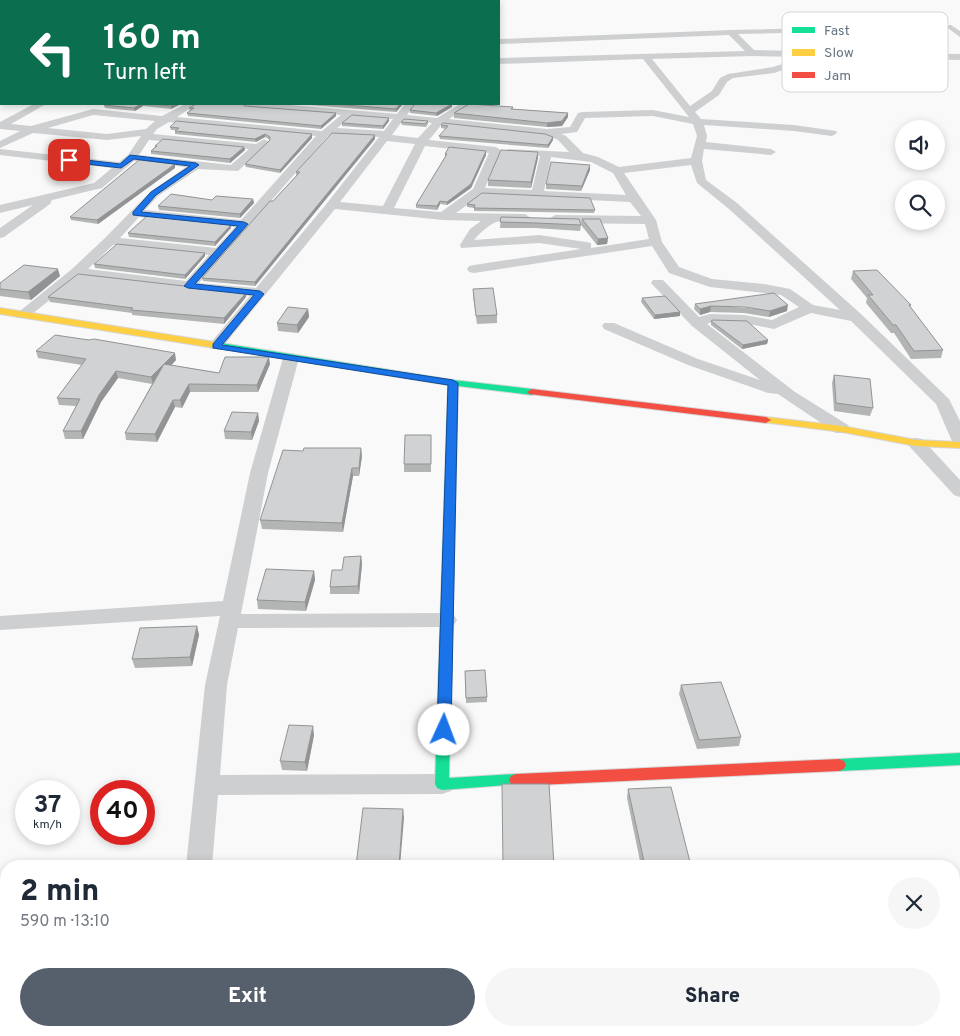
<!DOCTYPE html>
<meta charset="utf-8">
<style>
body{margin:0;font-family:Overpass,sans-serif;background:#f6f6f7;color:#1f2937;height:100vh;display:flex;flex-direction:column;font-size:19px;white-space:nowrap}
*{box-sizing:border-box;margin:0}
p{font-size:16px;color:#747a83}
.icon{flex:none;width:28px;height:28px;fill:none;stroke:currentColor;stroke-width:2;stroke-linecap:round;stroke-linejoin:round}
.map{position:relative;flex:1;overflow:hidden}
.drawer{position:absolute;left:0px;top:860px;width:960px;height:176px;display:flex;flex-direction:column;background:#fff;border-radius:20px 20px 0 0;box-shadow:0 2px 8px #0003}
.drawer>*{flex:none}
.top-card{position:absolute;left:0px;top:0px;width:500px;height:105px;box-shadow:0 2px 8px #0003;background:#0b6e4f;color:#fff;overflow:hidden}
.tools{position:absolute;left:895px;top:120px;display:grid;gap:10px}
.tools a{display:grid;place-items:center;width:50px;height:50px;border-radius:50%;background:#fff;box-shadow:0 2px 8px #0003;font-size:25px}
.speed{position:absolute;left:15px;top:780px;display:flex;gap:10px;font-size:25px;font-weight:700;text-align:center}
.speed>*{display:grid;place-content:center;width:65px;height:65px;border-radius:50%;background:#fff;box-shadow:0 2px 8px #0003;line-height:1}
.speed small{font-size:12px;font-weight:400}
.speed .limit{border:8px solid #d22;background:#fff;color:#111}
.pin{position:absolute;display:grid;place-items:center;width:42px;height:42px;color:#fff;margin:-21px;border-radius:10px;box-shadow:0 2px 8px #0006}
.me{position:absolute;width:55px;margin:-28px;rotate:2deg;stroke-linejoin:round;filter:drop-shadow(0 0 4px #0008)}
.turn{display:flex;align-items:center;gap:18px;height:105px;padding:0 20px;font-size:22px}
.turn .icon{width:65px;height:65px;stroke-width:2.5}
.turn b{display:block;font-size:35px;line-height:42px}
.round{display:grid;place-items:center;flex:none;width:52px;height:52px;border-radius:26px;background:#f6f6f7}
.headline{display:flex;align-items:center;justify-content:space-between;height:85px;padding:0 20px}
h1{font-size:30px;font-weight:800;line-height:38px}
.cta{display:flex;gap:10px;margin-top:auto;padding:10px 20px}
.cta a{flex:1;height:58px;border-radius:30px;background:#56606c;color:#fff;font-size:20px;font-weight:800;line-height:58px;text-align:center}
.cta a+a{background:#f6f6f7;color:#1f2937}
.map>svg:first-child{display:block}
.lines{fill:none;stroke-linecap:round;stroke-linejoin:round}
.fast-casing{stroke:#d5d6d7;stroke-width:2}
.slow-casing{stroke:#d5d6d7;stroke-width:2}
.jam-casing{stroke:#d5d6d7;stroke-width:2}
.street{fill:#cecfd0;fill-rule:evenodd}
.fast{fill:#16e098;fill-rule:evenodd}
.slow{fill:#ffcf43;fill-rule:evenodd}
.jam{fill:#f24e42;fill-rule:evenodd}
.wall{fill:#b3b5b5}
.shaded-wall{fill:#929394}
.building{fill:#d0d2d3;stroke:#929394}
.route{fill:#1a73e8;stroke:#114b97}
.key{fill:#fff;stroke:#d1d6da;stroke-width:1}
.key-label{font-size:14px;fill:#657683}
</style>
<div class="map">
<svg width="960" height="1036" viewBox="0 0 960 1036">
<rect width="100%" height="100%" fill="#f9f9f9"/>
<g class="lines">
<defs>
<path id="fast" d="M221 343 453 380 532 389 537 392 532 395 458 386 449 778 516 774 521 776 523 780 521 784 442 790 437 788 435 784 448 385 218 348 216 346Z
M960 753V765L839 771 834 769 832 765 834 761 839 759Z"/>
<path id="slow" d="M0 308 221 343 226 346 221 349 0 314Z
M766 417 842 426 916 440 960 442V448L916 446 842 432 762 422 761 420Z"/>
<path id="jam" d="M532 389 766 417 771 420 766 423 529 394 527 392Z
M839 759 844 761 846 765 844 769 839 771 516 786 511 784 509 780 511 776 516 774Z"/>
</defs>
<!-- fast casing -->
<use href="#fast" class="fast-casing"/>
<!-- slow casing -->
<use href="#slow" class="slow-casing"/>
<!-- jam casing -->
<use href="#jam" class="jam-casing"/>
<!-- street -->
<path class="street" d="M491 0H499V1H491Z
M951 25 960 31V37L949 29 738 34 754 50 960 54V60L814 57 813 60 774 73 733 78 727 82 719 95 695 112 701 119 794 125 836 131 837 133 832 136 794 131 704 125 707 136 706 142 771 149 776 152 771 155 704 149 702 161 706 180 737 203 861 314 949 399 960 421V444L954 443 951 439 936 404 851 321 811 313 774 329 744 323 712 322 707 324 795 392 848 425 850 429 848 433H836L778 394 768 393 688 365 604 329 602 326 604 323H614L698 359 760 380 692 326 651 283 653 280H663L699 317 710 314 744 315 772 320 799 307 781 295 710 287 669 273 652 246 474 273 469 272 467 269 469 266 474 265 581 249 539 243 461 248 460 245 470 229 481 221 443 220 335 209 221 349H211L208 346 250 296 80 276 27 318H17L15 315 72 269 105 238 150 192 186 167 134 161 102 188 52 200 50 204 4 237 0 238V228L33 205 0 213V205L94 183 112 168 0 155V149L119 162 128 155 141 136 107 140 33 133 0 148V141L20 131 0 129V122L34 104H46L11 124 31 126 93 109 162 116 185 104H197L177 117 322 131 341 115 246 107 241 104H278L397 114 405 104H415L407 115 437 118 460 104H472L449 119 547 129 570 127 578 113 582 112 653 110 689 117 643 59 499 64V58L745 51 729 35 499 44V39L731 30ZM752 56 805 57 773 67 728 74 720 78 712 91 690 106 652 59ZM93 115 155 121 146 129 107 134 48 128ZM352 116 393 119 384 131 337 128ZM653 116 693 124 697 136 691 158 619 167 598 157 583 153 566 136 561 134 577 132 585 118ZM403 120 432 123 418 138 392 135ZM169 122 316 136 241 220 145 210 158 196 198 169 238 171 269 142 264 139 256 144 153 134 157 129ZM442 124 545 135 558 140 569 152 508 149 507 151 512 154 540 156 532 190 485 188 501 150 496 147 429 140ZM332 134 379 137 324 207 256 288 199 283 328 136ZM149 140 249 149 231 165 139 155ZM387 141 415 144 383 206 340 202ZM425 146 489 153 473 189 441 212 394 208ZM551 157 591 162 613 173 626 195 544 191ZM691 165 697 183 729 209 840 310 813 305 790 289 764 284 712 279 679 267 662 242 656 220 624 173ZM481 195 630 202 641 216 555 215 549 219 555 223 645 224 649 239 591 248V243L586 242 539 235 474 240C480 233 490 223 500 221 510 219 524 226 531 218L525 214 456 213ZM139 217 235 227 216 248 120 238ZM113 245 209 255 186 281 88 269Z
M0 89H1V95H0Z
M291 353 296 355 299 358 268 473 241 614 447 613 454 615 457 620 454 625 447 627 238 628 227 685 220 775 442 774 451 777 454 784 451 791 442 794 218 795 212 866H186L205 685 220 616 0 630V616L223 601 250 473 283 358 286 355Z
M916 438 922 439 960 480V497L954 495 910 447 907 443 910 439Z
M192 1030H222L223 1036H193Z"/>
<!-- fast -->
<use href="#fast" class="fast"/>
<!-- slow -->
<use href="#slow" class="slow"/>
<!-- jam -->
<use href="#jam" class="jam"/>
</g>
<!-- wall -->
<path class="wall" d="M106 104H181L171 109 143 106 135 111 105 108 104 105Z
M297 104H403L396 112Z
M452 104V107L437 116 410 113V110Z
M245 106 336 113V116L321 129 188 116 187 113 190 111 189 108Z
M513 107V109L568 113V117L562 126 547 127 454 118V113Z
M389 118V121L383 129 342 126V123Z
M428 121V124L426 127 402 125 401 122Z
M441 125 553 140 548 148 440 139 439 136 446 129 441 128Z
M170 127 312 138 280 173 246 167 245 164 270 140 265 137 256 142 175 134V130H171Z
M375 135V139L255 286 203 281 202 278 297 175H296V172Z
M155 146 244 147 245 150 230 163 151 154V151L155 147Z
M445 154 486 155 471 188 447 205 440 204 437 210 416 208V205L445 157Z
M538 158 531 188 488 186V180Z
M175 168 98 224 71 220 70 217Z
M590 170 581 191 546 189V184Z
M253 199 254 203 240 218 159 210 158 206 212 200Z
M467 204 595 210 594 213 474 211V208L467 207Z
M501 217 581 225 580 231 535 228H500Z
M582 219 608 238 607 244 597 245 581 225Z
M231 225V228L215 246 129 237 128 233Z
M205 253V256L185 279 95 268 94 264Z
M853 271 911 305 910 307 943 350 941 358 911 359 894 333H891L866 303 867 298 851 279Z
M60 276 31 300 0 296V283Z
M473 289 497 315V323L477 324 473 296Z
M48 297H246L224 324 132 315V313L50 302Z
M642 298 680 312V316L654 319 641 302Z
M695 304 787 311 769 317 744 313 710 312 700 315 694 309Z
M308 309 309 317 298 333 278 331 277 323Z
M711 321 768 340 767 344 742 349 711 325Z
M36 351 176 360 171 365 219 373 270 364 258 392H190L182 408 175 407 157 442 126 440 125 433 152 384 118 378 101 402 83 439H65L63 431 76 406 59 405 57 398 82 365 38 358Z
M834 375 873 408 870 416 834 411 832 383Z
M258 413 259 421 252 440 225 439 224 431Z
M431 435V472H404V464Z
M362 456 359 476H353L343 532 262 529 260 520Z
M361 556 362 564 359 594H330V587L342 570Z
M314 571 315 580 306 611 258 609 257 600Z
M197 626 199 635 192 666 135 668 132 659Z
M465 671 487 697V702L466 703Z
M681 685 741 737 739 746 697 749 679 694Z
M314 735 307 771 282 770 280 761Z
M628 789 691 866H641L627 798Z"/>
<!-- shaded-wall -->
<path class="shaded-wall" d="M141 104H143V106L135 111 134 108Z
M175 104H181L171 109V106Z
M400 104H403L396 112V109Z
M452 104V107L437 116 436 113Z
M336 113V116L321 129V126Z
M568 113V117L562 126 547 127V123Z
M389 118V121L383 129V126Z
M265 134V137L256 142 255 139Z
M312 134V138L280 173V170Z
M375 135V139L255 286V282Z
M553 137V140L548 148V145Z
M244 147 245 150 230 163V159Z
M486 151V155L471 188 447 205V202Z
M538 152V158L531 188V182Z
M175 164V168L98 224 97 220Z
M590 165V170L581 191 582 186Z
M253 199 254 203 240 218V214Z
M440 201V204L437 210V206Z
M231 225V228L215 246V242Z
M608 238 607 244 597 245 598 239Z
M205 253V256L185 279V275Z
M58 269 60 276 31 300 28 292Z
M246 293V297L224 324V318Z
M788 305 787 311 769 317 770 311Z
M711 306 710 312 700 315V309Z
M308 309 309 317 298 333 297 325Z
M680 312V316L654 319 655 315Z
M768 340 767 344 742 349 743 345Z
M175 353 176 360 166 371 164 364Z
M269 357 270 364 258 392 257 385Z
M164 364 153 384 151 377Z
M116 371 118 378 101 402 83 439 81 431 99 395Z
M189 384 190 392 182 408 180 400Z
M173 400 175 407 157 442 155 434Z
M258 413 259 421 252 440 251 432Z
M361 448 362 456 359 476V468Z
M352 468 353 476 343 532 342 523Z
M361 556 362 564 359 594 358 586Z
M314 571 315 580 306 611 305 602Z
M197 626 199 635 192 666 190 657Z
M313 726 314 735 307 771 305 762Z
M403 809 404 818 400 866H399Z
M28 1030H39L38 1036H27Z
M90 1030H94L97 1036H90Z"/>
<!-- building -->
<path class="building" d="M350 0H410L427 1H349Z
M449 0H469L468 1H448Z
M106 104H141L134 108 104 105Z
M152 104H175L171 106Z
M196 104H242L245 106 336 113 321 126 187 113 194 108H189Z
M333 104H400L396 109Z
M415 104H452L436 113 410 110Z
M469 104 513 107 511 109 568 113 562 121 547 123 454 113Z
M352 115 389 118 383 126 342 123Z
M404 119 428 121 425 124 401 122Z
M176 121 312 134 280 170 245 164 270 140V137L265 134 255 139 175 131 179 128 170 127Z
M443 123 545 134 553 137 548 145 439 136 448 126 441 125Z
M332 133 375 135 255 282 202 278 270 201H273L300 172H296Z
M163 139 244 147 230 159 151 151 157 146H155Z
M449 147 486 151 471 184 447 202 440 201 437 206 416 205 447 154H445Z
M501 150 538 152 531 182 488 180Z
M139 160 175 164 97 220 70 217Z
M551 162 590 165 582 186 546 184Z
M482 193 590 198 595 210 474 208 475 205 467 204Z
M171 194 212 200 216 196 253 199 240 214 158 206Z
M147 216 231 225 215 242 128 233Z
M501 217 579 219 581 225 536 223 500 222Z
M582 219H600L608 238 598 239Z
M117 244 205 253 185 275 94 264Z
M24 265 58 269 28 292 0 289V283Z
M877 270 911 305H909L943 350 914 351 896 325H893L868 295H873L853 271Z
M78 274 246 293 224 318 131 310 133 308 48 297Z
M493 288 497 315 476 316 473 289Z
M774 293 788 305 770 311 745 307 711 306 700 309 695 304Z
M665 296 680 312 655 315 642 298Z
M288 307 308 309 297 325 277 323Z
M713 320 747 321 768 340 743 345 711 321Z
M55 335 89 340 94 339 175 353 164 364 219 373 225 357H269L257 385 189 384 180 400H173L155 434 125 433 164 364 151 377 116 371 99 395 81 431H63L80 399 57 398 86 359 36 351Z
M834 375 870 379 873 408 836 403Z
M232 412 258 413 251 432 224 431Z
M405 435H431V464H404Z
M304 448H361L359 468H352L342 523 260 520 283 450 303 451Z
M361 556 358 586 330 587 332 570H342L344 557Z
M266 569 314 571 305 602 257 600Z
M197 626 190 657 132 659 140 628Z
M485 670 487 697 466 698 465 671Z
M721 682 741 737 699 740 681 685Z
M289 725 313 726 305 762 280 761Z
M502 784H549L554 866H503Z
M671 787 691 866H645L628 789Z
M363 808 403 809 399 866H356Z
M6 1011V1030H28L27 1036 57 1030H90V1036H0V1012Z"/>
<!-- route -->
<path class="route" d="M130 155 196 163 199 165 156 195 141 212 244 222 248 224 195 284 260 291 264 294 222 345 453 380 458 383 451 730 449 733 444 735 439 733 437 730 448 385 213 348V344L254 295 188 288 184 286 238 226 133 215V212L151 192 190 166 134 159 121 168 69 162 66 160 69 158 120 164Z"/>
<!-- legend -->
<rect x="782" y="12" width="166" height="80" rx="8" class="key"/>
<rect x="792" y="27" width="23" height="6" fill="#16e098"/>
<rect x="792" y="49" width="23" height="7" fill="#ffcf43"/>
<rect x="792" y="72" width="23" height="6" fill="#f24e42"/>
<g class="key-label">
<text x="824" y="35">Fast</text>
<text x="824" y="57">Slow</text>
<text x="824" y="80">Jam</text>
</g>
</svg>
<div class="tools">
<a><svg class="icon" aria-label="sound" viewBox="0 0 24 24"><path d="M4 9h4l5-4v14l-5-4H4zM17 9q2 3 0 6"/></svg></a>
<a><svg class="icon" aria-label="search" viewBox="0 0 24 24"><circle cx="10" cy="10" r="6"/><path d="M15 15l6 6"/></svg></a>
</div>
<div class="speed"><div>37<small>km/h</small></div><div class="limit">40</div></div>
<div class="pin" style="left:69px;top:160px;background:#d93025"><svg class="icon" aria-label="arrive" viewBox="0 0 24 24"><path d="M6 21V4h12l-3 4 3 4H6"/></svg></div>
<svg class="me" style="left:444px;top:730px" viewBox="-20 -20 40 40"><circle r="19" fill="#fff"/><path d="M0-13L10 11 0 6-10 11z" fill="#1a73e8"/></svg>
<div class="top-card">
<div class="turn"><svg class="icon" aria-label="left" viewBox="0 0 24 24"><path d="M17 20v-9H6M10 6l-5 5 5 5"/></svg><div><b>160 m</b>Turn left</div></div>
</div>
<section class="drawer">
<div class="headline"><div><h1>2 min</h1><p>590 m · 13:10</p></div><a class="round"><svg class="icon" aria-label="close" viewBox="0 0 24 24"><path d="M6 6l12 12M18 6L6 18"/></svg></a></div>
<div class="cta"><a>Exit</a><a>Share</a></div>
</section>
</div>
